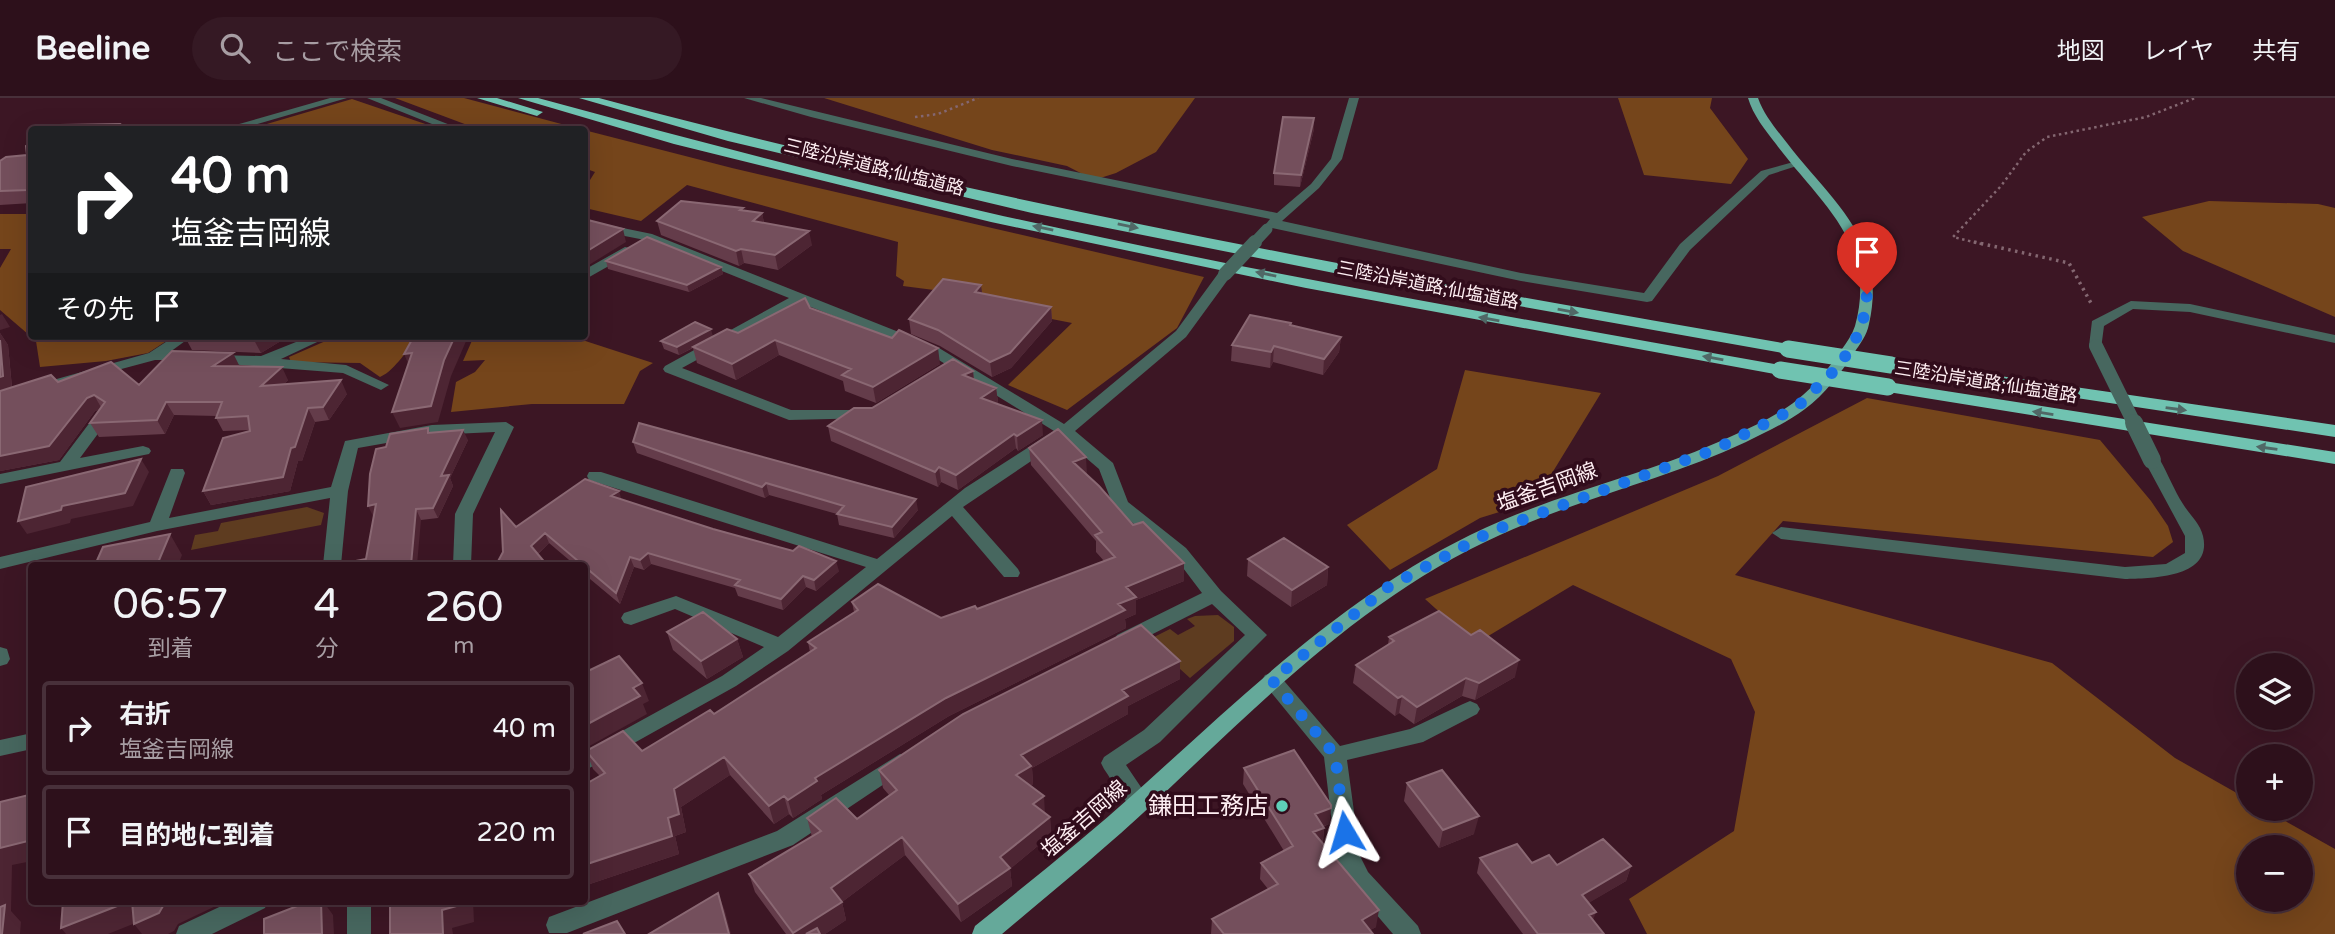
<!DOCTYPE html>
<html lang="ja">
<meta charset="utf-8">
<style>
body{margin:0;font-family:"Varela Round","Noto Sans JP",sans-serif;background:#351924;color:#f1f3f6;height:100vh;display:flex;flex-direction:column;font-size:26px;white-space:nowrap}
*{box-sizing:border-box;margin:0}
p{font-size:23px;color:#a79da3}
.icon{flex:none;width:38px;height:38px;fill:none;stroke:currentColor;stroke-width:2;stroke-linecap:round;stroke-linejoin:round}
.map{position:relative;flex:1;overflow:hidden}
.side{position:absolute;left:28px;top:464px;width:560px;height:343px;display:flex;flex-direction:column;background:#2d101b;border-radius:7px;box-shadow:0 7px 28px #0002,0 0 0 2px #48303a}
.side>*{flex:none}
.top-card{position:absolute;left:28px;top:28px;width:560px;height:214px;border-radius:7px;box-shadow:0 7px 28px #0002,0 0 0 2px #48303a;background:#202124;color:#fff;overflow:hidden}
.tools{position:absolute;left:2236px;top:555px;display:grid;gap:14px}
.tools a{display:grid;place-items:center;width:77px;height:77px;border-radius:50%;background:#2d101b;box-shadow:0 7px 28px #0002,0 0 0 2px #48303a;font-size:35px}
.pin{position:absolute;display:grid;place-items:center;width:60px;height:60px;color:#fff;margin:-72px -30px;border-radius:50% 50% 50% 0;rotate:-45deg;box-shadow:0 0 7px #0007}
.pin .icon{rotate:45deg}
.me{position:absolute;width:77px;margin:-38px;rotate:353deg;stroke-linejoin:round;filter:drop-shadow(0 0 5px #0008)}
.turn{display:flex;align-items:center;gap:24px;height:147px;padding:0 28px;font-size:32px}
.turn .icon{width:91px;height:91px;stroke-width:2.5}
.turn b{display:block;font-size:49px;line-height:60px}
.then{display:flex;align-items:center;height:66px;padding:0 28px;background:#0003;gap:14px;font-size:26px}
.eta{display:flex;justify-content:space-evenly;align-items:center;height:119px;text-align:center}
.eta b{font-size:42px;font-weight:600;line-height:49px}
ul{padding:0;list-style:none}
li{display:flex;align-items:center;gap:21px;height:94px;margin:0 14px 10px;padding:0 14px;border:4px solid #48303a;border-radius:7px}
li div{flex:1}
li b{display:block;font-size:26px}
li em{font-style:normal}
header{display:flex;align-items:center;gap:42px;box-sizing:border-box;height:98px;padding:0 35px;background:#2d101b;border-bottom:2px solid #48303a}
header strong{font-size:33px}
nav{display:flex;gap:38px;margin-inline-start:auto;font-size:24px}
.search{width:490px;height:63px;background:#351924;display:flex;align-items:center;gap:18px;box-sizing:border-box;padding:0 24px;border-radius:38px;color:#a79da3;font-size:26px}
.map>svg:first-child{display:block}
.green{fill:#5e3c20}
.forest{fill:#75451b;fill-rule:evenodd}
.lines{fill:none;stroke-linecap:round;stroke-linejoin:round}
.path-far1{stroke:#846771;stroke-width:2.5;stroke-dasharray:2.5 3.5;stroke-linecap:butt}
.path{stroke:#846771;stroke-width:3.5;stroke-dasharray:2.5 4.5;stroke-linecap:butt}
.minor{fill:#47675f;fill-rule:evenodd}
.major{fill:#65a99a;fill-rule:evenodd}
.highway{fill:#70c3b1;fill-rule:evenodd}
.minor-bridge-far2{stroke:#47675f;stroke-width:11}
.minor-bridge-far1{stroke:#47675f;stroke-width:14}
.minor-bridge{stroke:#47675f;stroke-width:18}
.highway-bridge{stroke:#70c3b1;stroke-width:17}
.wall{fill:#643c4a}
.shaded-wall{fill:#4d2533}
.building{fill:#744f5c;stroke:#8a6873;stroke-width:2}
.oneway{fill:#506866}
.route{stroke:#1a73e8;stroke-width:12;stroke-dasharray:0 21.6}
.poi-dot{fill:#5eceb8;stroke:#310c1b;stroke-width:2.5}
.labels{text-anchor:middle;stroke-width:7;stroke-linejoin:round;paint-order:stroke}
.far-street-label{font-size:18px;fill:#feeef2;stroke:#310c1b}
.street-label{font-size:21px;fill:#feeef2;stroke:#310c1b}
.near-poi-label{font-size:24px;fill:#feeef2;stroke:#310c1b;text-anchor:end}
</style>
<header>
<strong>Beeline</strong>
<div class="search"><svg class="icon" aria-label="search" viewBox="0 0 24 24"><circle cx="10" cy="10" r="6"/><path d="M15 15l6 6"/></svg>ここで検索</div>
<nav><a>地図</a><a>レイヤ</a><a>共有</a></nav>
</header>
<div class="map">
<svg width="2335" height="836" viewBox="0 0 2335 836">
<rect width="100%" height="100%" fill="#3c1624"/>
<!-- green -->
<path class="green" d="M307 409 324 415 321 427 191 452 195 437 218 433 221 425Z
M1218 517 1234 529V543L1190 580 1148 542 1170 531 1178 537 1195 528 1187 521 1195 518Z"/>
<!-- forest -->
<path class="forest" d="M395 0H464L584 32 478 31Z
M824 0H1195L1156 54 1116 75 1094 82 1067 68 992 52Z
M1618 0H1712L1710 10 1748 61 1731 86 1644 77Z
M352 1 440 31H250Z
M584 32 732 70 1204 179 1177 230 1067 312 1008 287 1072 225 985 208 988 199 903 188 904 183 896 178 898 144 687 87 641 123 585 110V90L595 74 584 70Z
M2209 103 2318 106 2335 110V219L2183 153 2142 119Z
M0 116H31L32 238H174L148 255 106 263 40 269 36 243 0 212V170L11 151H0Z
M337 238H570L653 265 640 273 624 306H532L451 314 456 284 475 274 485 262 463 263 474 238C461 239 433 237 422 242 405 249 398 271 380 279L360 265 291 264 289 259Z
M1465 272 1601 295 1535 403 1480 420 1390 472 1347 427 1437 371Z
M1867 300 2100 342 2151 403 2168 428 2173 444 2153 459 1783 423 1735 477 2052 565 2175 660 2249 702V710L2264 711 2335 751V836H1647L1629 801 1734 733 1755 614 1731 561 1573 487 1475 546 1425 501 1718 378ZM2249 749H2301V802H2249Z"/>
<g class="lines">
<!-- path-far1 -->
<path class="path-far1" d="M915 19 938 16 978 0
M1982 146 1953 139 2001 88 2026 54 2047 39 2146 19 2195 0"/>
<!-- path -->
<path class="path" d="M1974 144 2069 165 2092 207"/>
<!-- minor -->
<path class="minor" d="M330 0H347L237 32H218Z
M367 0H381L463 32H447Z
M744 0H761L1012 61 1277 115 1311 86 1331 61 1349 0H1359L1342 61 1319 90 1282 123 1521 175 1644 195 1680 146 1761 73 1797 63 1803 66 1769 77 1690 152 1652 203 1647 204 1521 183 1272 130 1266 126 1270 121 1012 68 811 19Z
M584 122 652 136 939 250 1064 326 1176 233 1220 173H1230L1232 176 1186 239 1075 333 1113 365 1128 404 1186 450 1221 493 1267 537 1160 644 1126 667 1151 704 1148 710C1127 717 1115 686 1104 671L1101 665 1104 659 1144 632 1245 537 1212 506 1131 547H1117L1114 542 1117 537 1202 495 1174 458 1114 410 1099 371 1064 341 963 409 1018 471 1020 475 1018 479H1004L952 418 788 553 736 588 584 673V654L722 578 764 549 675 511 631 527 624 525 621 520 624 515 676 498 778 539 866 469 589 382 587 378 589 374H601L877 461 965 390 1054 333 929 256 801 205 682 270 791 312H866L872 314 874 317 872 320 789 322 665 274 663 271 665 268 789 200 645 142 584 130Z
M625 149 630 150V156L584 182V172Z
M2131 203 2190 206 2335 237V245L2190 214 2133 211 2104 228 2101 251H2091L2089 248 2092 223Z
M175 238H192L170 254 193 256 195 259 193 262H155L43 292 0 307V297L149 255Z
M311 238H330L281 261 346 267 389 287 381 292 343 275 216 265 209 261 216 257 261 258Z
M103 313 111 318 80 360 143 348 149 350 151 353 149 356 0 386V376L60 364 97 315Z
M506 324 514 329 473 416 471 467H453L455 416 495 334 432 337 358 350 348 393 341 467H323L330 400 157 433 0 471V459L150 424 171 371H183L185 375 169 420 331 389 345 343 432 327Z
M2152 357 2160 362C2168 376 2174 392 2183 406 2189 416 2200 425 2203 438 2213 480 2152 480 2125 481L1781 441 1772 435 1781 429 2125 469 2166 466 2185 455V438L2144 362Z
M0 549 7 551 10 561 7 566 0 568Z
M1272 575 1279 577 1340 648 1410 631 1463 606 1470 603 1477 606 1480 611 1477 616 1423 644 1347 662 1360 758 1368 774 1418 828 1421 836H1393L1352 788 1336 759 1324 659 1265 587 1262 582 1265 577Z
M32 635V651L0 658V642Z
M900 656 908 658 911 664 908 670 793 747 567 835H549L546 827 549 819 777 733Z
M232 803H268L265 810 212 836H176L179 828Z
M347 803H371V836H347Z"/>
<!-- major -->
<path class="major" d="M1748 0H1758C1764 17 1776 31 1787 45 1832 104 1888 142 1869 226 1867 237 1860 246 1854 255 1840 276 1825 296 1805 311 1788 324 1766 334 1746 344 1667 381 1580 400 1500 437 1366 497 1261 604 1155 704 1106 750 1053 793 1002 836H972L975 828C1029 784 1084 741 1136 694 1245 596 1350 492 1485 430 1565 393 1652 375 1732 338 1754 328 1778 317 1797 302 1815 288 1829 270 1842 251 1847 244 1852 237 1855 228 1878 145 1820 105 1776 46 1765 32 1753 17 1748 0Z"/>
<!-- highway -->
<path class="highway" d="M477 0H497L543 14 537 18Z
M518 0H538C688 41 838 80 990 115 1251 174 1516 220 1780 267L1789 272 1780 277 1306 190 991 124 674 46Z
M579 0H599C991 105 1389 177 1788 246L1797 251 1788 256 1334 175 1032 115 728 43Z
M1891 262 2335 327V339L1885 271 1882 267Z
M1888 284 2335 354V366L1882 293 1879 289 1882 285Z"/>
<!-- minor-bridge-far2 -->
<path class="minor-bridge-far2" d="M1253 146 1267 131"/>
<!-- minor-bridge-far1 -->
<path class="minor-bridge-far1" d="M1225 176 1255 144
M2096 248 2135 327"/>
<!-- minor-bridge -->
<path class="minor-bridge" d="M2134 325 2152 362"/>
<!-- highway-bridge -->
<path class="highway-bridge" d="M1788 251 1891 267
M1780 272 1888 289"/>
</g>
<!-- wall -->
<path class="wall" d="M1314 20V31L1300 89 1274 87V75Z
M32 44V105L0 107V63L27 57Z
M743 112 762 115 764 125 812 147 778 172 744 165 739 168 661 137 657 123Z
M606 163 721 169 723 176 689 194 608 171Z
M982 196 1051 209 1052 223 1011 270 992 279 940 248 911 236 909 221Z
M810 210 940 266 876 305 845 293 843 283 779 257 736 282 697 265 693 250 679 257 664 251 661 243 713 238 738 235Z
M1291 225V227L1341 239 1339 254 1323 277 1273 264 1270 270 1231 263 1232 247Z
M0 235 8 247 12 289 58 284 139 287 240 268 288 282 283 287 347 296 329 322 315 324 302 363H298L290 393 211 407 203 393 250 333V332L223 333 216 320 217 318 174 317 165 336 99 339 90 325 100 311 95 313 59 362 0 373Z
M187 238H289L261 255 192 252 185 239Z
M973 273 974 281 996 290 998 304 996 306 1043 337 1018 353 1016 350 958 392 941 384 938 389 831 343 828 328 872 310Z
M428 330 430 335 468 342 450 380 453 388 438 420 421 422 366 461 386 349Z
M633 344 918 412 894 440 839 427 837 416 769 397 765 400 637 355Z
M1029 350 1086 359V376L1133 427 1184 465V483L1136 502V516L1125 521 1126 530 949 618 821 697 822 701 793 720 789 716 774 726 730 677 681 709 686 734 675 738 679 756 584 788V687L600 678 593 671 586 653H642L714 616 810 554 808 544 854 514 852 504 941 520 977 511 1104 463 1096 454V443L1031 367Z
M622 402 839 473 816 493 806 489 783 512 738 498 735 490 651 466 644 472 634 469 620 506 584 476V467H575L549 445 538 456 516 429Z
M1248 461 1328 469 1327 487 1291 509 1247 478Z
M667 534 737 541 743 559 707 581 673 552Z
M1389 539 1515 579 1475 602 1462 598 1414 626 1399 615 1395 618 1353 585 1356 567 1388 547Z
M1180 563V581L1128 608V616L1032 670 1033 686 1030 688 1045 716 1050 719 1051 737 1010 771 1012 788 961 824 905 757 842 804 846 822 825 836H786L755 794 749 776 812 739 807 720 857 721 889 697 883 690 879 672Z
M1244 670 1331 710 1329 726 1323 729 1324 730 1323 745 1376 829 1370 832 1373 836H1211L1212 821 1268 791 1260 781 1261 765 1284 753 1243 686Z
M1407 685 1474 736 1439 750 1404 703Z
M1480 760 1557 767 1631 768 1626 783 1588 805 1593 822 1604 836H1523L1477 775Z"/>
<!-- shaded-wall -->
<path class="shaded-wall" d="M1314 20V31L1300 89 1301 77Z
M119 26 122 32H112Z
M762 115 765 129 753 123Z
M623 131 626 144 584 170V155Z
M809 133 812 147 778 172 775 157Z
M741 151 744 165 739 168 736 153Z
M721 169 723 176 689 194 687 187Z
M981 187 983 201 975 194Z
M1051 209 1052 223 1011 270 992 279 990 264Z
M2 216 10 229 0 232V217Z
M711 231 713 239 679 257 677 249Z
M0 235 8 247 12 291 0 295Z
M261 238H289L261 255 254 242Z
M455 238H466L467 241 451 278 438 324 400 330 392 314 444 262Z
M1341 239 1339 254 1323 277 1324 261Z
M775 242 779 257 736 282 732 266Z
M1274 248 1273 264 1270 270 1271 254Z
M938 250 940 266 876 305 873 289Z
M233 255 240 269 213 268Z
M412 255 411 272 404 256Z
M282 269 288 282 268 302 261 288Z
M973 273 974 287 963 277Z
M341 282 347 296 329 322 323 309Z
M996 290 998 304 983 315 981 300Z
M94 297 102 311 95 313 59 362 0 373V358L87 300Z
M166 304 174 317 165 336 157 322Z
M308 310 315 324 302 363H298L290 393 211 407 203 393 291 350Z
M1042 322 1043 337 1018 353 1017 338Z
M463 332 468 342 450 380 453 388 438 420 433 410 441 378Z
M1014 336 1016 350 958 392 956 377Z
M1086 359 1087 376 1074 381 1073 364Z
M141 361 149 374 133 408 71 421 70 425 27 436 18 423 62 408Z
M939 369 941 384 938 389 935 374Z
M766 385 769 397 765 400 762 389Z
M619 393 622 403 611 398Z
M916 401 918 412 894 440 892 429Z
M376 406 373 418 368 408Z
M416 411 421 422 417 467H411Z
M545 435 549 445 535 458 531 448Z
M170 436 182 457 178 467H157Z
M648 455 651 466 644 472 640 462Z
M630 459 634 469 620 506 616 495Z
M836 463 839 473 816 493 814 482Z
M1184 465V483L1136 502V516L1125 521 1126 530 949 618 821 697 822 701 793 720 788 702 815 680 946 600 1118 506 1126 489Z
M1328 469 1327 487 1291 509 1292 492Z
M803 478 806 489 783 512 781 501Z
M737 541 743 559 707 581 701 563Z
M1519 562 1515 579 1475 602 1479 585Z
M1180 563V581L1128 608V616L1032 670 1033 686 1018 695 1016 677 1021 657 1122 592Z
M1466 580 1462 598 1414 626 1417 609Z
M642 585 649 603 643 606 647 616 584 651V628L633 590Z
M1402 598 1399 615 1395 618 1398 600Z
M724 659 730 677 681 709 686 734 675 738 679 756 584 788V767L668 720 674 691Z
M784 698 789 716 774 726 769 708Z
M1044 698 1045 716 1033 706Z
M1331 710 1329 726 1313 732 1315 716Z
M1479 718 1474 736 1439 750 1443 732Z
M1050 719 1051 737 1010 771 1012 788 961 824 958 806 1000 759Z
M1324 730 1322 747 1313 734Z
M902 739 905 757 842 804 846 822 825 836H794L793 835 831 790Z
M32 742V763L12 767 11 813 21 824 20 836H2L0 818V750Z
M1631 768 1626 783 1577 812 1582 797Z
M718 795 725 813 731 836H729Z
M130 803 163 808 172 803H222V805L178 826 174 833 168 836H142L134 826 138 824 108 836H66L61 830Z
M321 803H323L333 817 334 836H322Z
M464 803H473L474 824 452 830 453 836H443L442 812Z
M1379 812 1376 829 1364 836 1362 822Z
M1596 814 1591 828 1589 817Z"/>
<!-- building -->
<path class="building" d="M1283 19 1314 20 1301 77 1274 75Z
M119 26 112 32H53L60 27Z
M32 44V89L28 92 0 93V63L6 59 27 57 26 48Z
M681 103 743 110 740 112 762 115 753 123 809 133 775 157 741 151 736 153 657 123Z
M584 121 623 131 584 155Z
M647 139 721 169 687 187 606 163Z
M943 181 981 187 975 194 1051 209 1010 255 990 264 938 232 909 221Z
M805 200 810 210 892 240 899 232 938 250 873 289 842 277 851 271 775 242 732 266 693 249 727 231 738 235Z
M1250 217 1291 225 1290 227 1341 239 1324 261 1274 248 1271 254 1232 247Z
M695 224 711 231 677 249 661 243Z
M187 238H261L254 242 185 239Z
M414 238H455L444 262 431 308 392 314 412 255 404 256Z
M0 242 3 278 0 279Z
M172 253 233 255 213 268 282 269 261 288 341 282 323 309 308 310 295 349 291 350 283 379 203 393 223 340 250 333 248 318 216 320 222 304H166L157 322 90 325 105 304 94 297 87 300 49 348 0 358V293L51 277 58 284 111 264 139 287Z
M953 261 973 273 963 277 996 290 981 300 1042 322 1017 338 1014 336 956 377 939 369 935 374 828 328 854 310H872Z
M639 325 916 401 892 429 837 416 844 408 766 385 762 389 633 344Z
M428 330V335L463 332 441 378 449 377 433 410 416 411 411 467H354L355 463 366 461 376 406 368 408 370 376 376 351 386 349 390 336Z
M1058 331 1086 359 1073 364 1099 388 1133 427 1143 424 1184 465 1126 489 1136 499 1118 506 1125 512 946 600 815 680 817 683 788 702 784 698 769 708 724 659 674 691 679 716 668 720 672 738 584 767V687L605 675 586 653 623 633 642 653 710 612 714 616 816 550 808 544 858 512 852 504 878 486 941 520 975 508 977 511 1115 459 1095 437 1102 434 1029 350Z
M141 361 125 395 62 408 61 412 18 423 26 389Z
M585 381 619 393 611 398 713 431 793 453 799 448 836 463 814 482 803 478 781 501 735 487 740 482 648 455 640 462 630 459 616 495 545 435 531 448 547 467H496L503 454 501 412 516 429Z
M170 436 157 467H95L103 449Z
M1284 440 1328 469 1292 492 1248 461Z
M1439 513 1471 537 1480 532 1519 562 1479 585 1466 580 1417 609 1402 598 1398 600 1356 567 1394 543 1389 539Z
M703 514 737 541 701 563 667 534Z
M1141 527 1180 563 1122 592 1128 598 1021 657 1031 668 1016 677 1044 698 1033 706 1050 719 1000 759 1010 770 958 806 902 739 831 790 842 804 793 835 749 776 821 733 807 720 836 700 857 721 897 692 879 672 963 616Z
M619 558 642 585 633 590 640 598 584 628V575Z
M1294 652 1331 707V710L1315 716 1324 730 1313 734 1379 812 1362 822 1373 836H1224L1212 821 1278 786 1261 765 1293 748 1244 670Z
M1442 672 1479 718 1443 732 1407 685Z
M32 691V742L0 750V704L29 697Z
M1603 741 1631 768 1582 797 1596 814 1589 817 1604 836H1538L1480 760 1517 746 1532 765 1549 757 1557 767Z
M718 795 729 836H649Z
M63 803H130L61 830Z
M132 803H172L163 808 159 815 134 826Z
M310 803H321L322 836H264V821Z
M394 803H464V806L442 812 443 836H390V805Z
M5 807 2 836H0V809Z
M617 823 625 836H583Z
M817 830 820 836H806Z"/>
<!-- one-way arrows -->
<defs><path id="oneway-solid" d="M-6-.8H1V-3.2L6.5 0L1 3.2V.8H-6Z" transform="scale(1.75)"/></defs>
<g class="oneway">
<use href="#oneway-solid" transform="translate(1128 128) rotate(12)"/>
<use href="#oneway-solid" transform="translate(1043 130) rotate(-168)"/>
<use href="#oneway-solid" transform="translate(1266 176) rotate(-168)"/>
<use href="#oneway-solid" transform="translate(1568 213) rotate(10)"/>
<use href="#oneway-solid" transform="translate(1489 221) rotate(-170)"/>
<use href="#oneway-solid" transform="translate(1713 260) rotate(-170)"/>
<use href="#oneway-solid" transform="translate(2176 311) rotate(8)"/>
<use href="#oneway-solid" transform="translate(2043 315) rotate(-171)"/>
<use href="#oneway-solid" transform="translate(2267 350) rotate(-172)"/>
</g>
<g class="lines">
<!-- route -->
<path class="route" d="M1345 734 1335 657 1272 582 1388 489 1492 433 1716 351 1797 309 1840 267 1862 230 1867 196"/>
</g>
<!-- markers -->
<circle class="poi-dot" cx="1282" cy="708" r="7"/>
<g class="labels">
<!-- far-street labels -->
<g class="far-street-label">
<text transform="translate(874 69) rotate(14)" y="6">三陸沿岸道路;仙塩道路</text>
<text transform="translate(1428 187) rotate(11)" y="6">三陸沿岸道路;仙塩道路</text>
<text transform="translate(1986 284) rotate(9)" y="6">三陸沿岸道路;仙塩道路</text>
</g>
<!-- street labels -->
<g class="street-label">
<text transform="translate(1547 389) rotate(-20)" y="7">塩釜吉岡線</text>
<text transform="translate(1084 721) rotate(-41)" y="7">塩釜吉岡線</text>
</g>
<!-- near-poi labels -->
<g class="near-poi-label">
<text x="1268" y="716">鎌田工務店</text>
</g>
</g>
</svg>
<div class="tools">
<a><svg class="icon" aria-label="layers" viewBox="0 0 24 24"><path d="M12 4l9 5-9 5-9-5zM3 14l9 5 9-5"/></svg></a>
<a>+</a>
<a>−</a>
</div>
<div class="pin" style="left:1867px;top:196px;background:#d93025"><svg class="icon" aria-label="arrive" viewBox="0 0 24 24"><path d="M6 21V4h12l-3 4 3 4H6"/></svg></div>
<svg class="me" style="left:1345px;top:734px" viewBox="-20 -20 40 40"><path d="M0-17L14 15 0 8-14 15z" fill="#1a73e8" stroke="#fff" stroke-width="4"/></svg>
<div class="top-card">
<div class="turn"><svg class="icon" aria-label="right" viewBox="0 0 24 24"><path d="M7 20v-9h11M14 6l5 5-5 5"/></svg><div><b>40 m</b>塩釜吉岡線</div></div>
<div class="then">その先<svg class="icon" aria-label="arrive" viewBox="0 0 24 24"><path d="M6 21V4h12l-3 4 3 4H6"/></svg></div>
</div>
<section class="side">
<div class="eta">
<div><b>06:57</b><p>到着</p></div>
<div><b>4</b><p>分</p></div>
<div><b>260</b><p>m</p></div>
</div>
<ul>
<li><svg class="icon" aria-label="right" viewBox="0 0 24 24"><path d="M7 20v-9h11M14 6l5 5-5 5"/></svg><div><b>右折</b><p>塩釜吉岡線</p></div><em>40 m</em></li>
<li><svg class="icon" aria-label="arrive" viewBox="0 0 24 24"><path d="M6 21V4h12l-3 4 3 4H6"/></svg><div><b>目的地に到着</b></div><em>220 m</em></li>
</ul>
</section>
</div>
